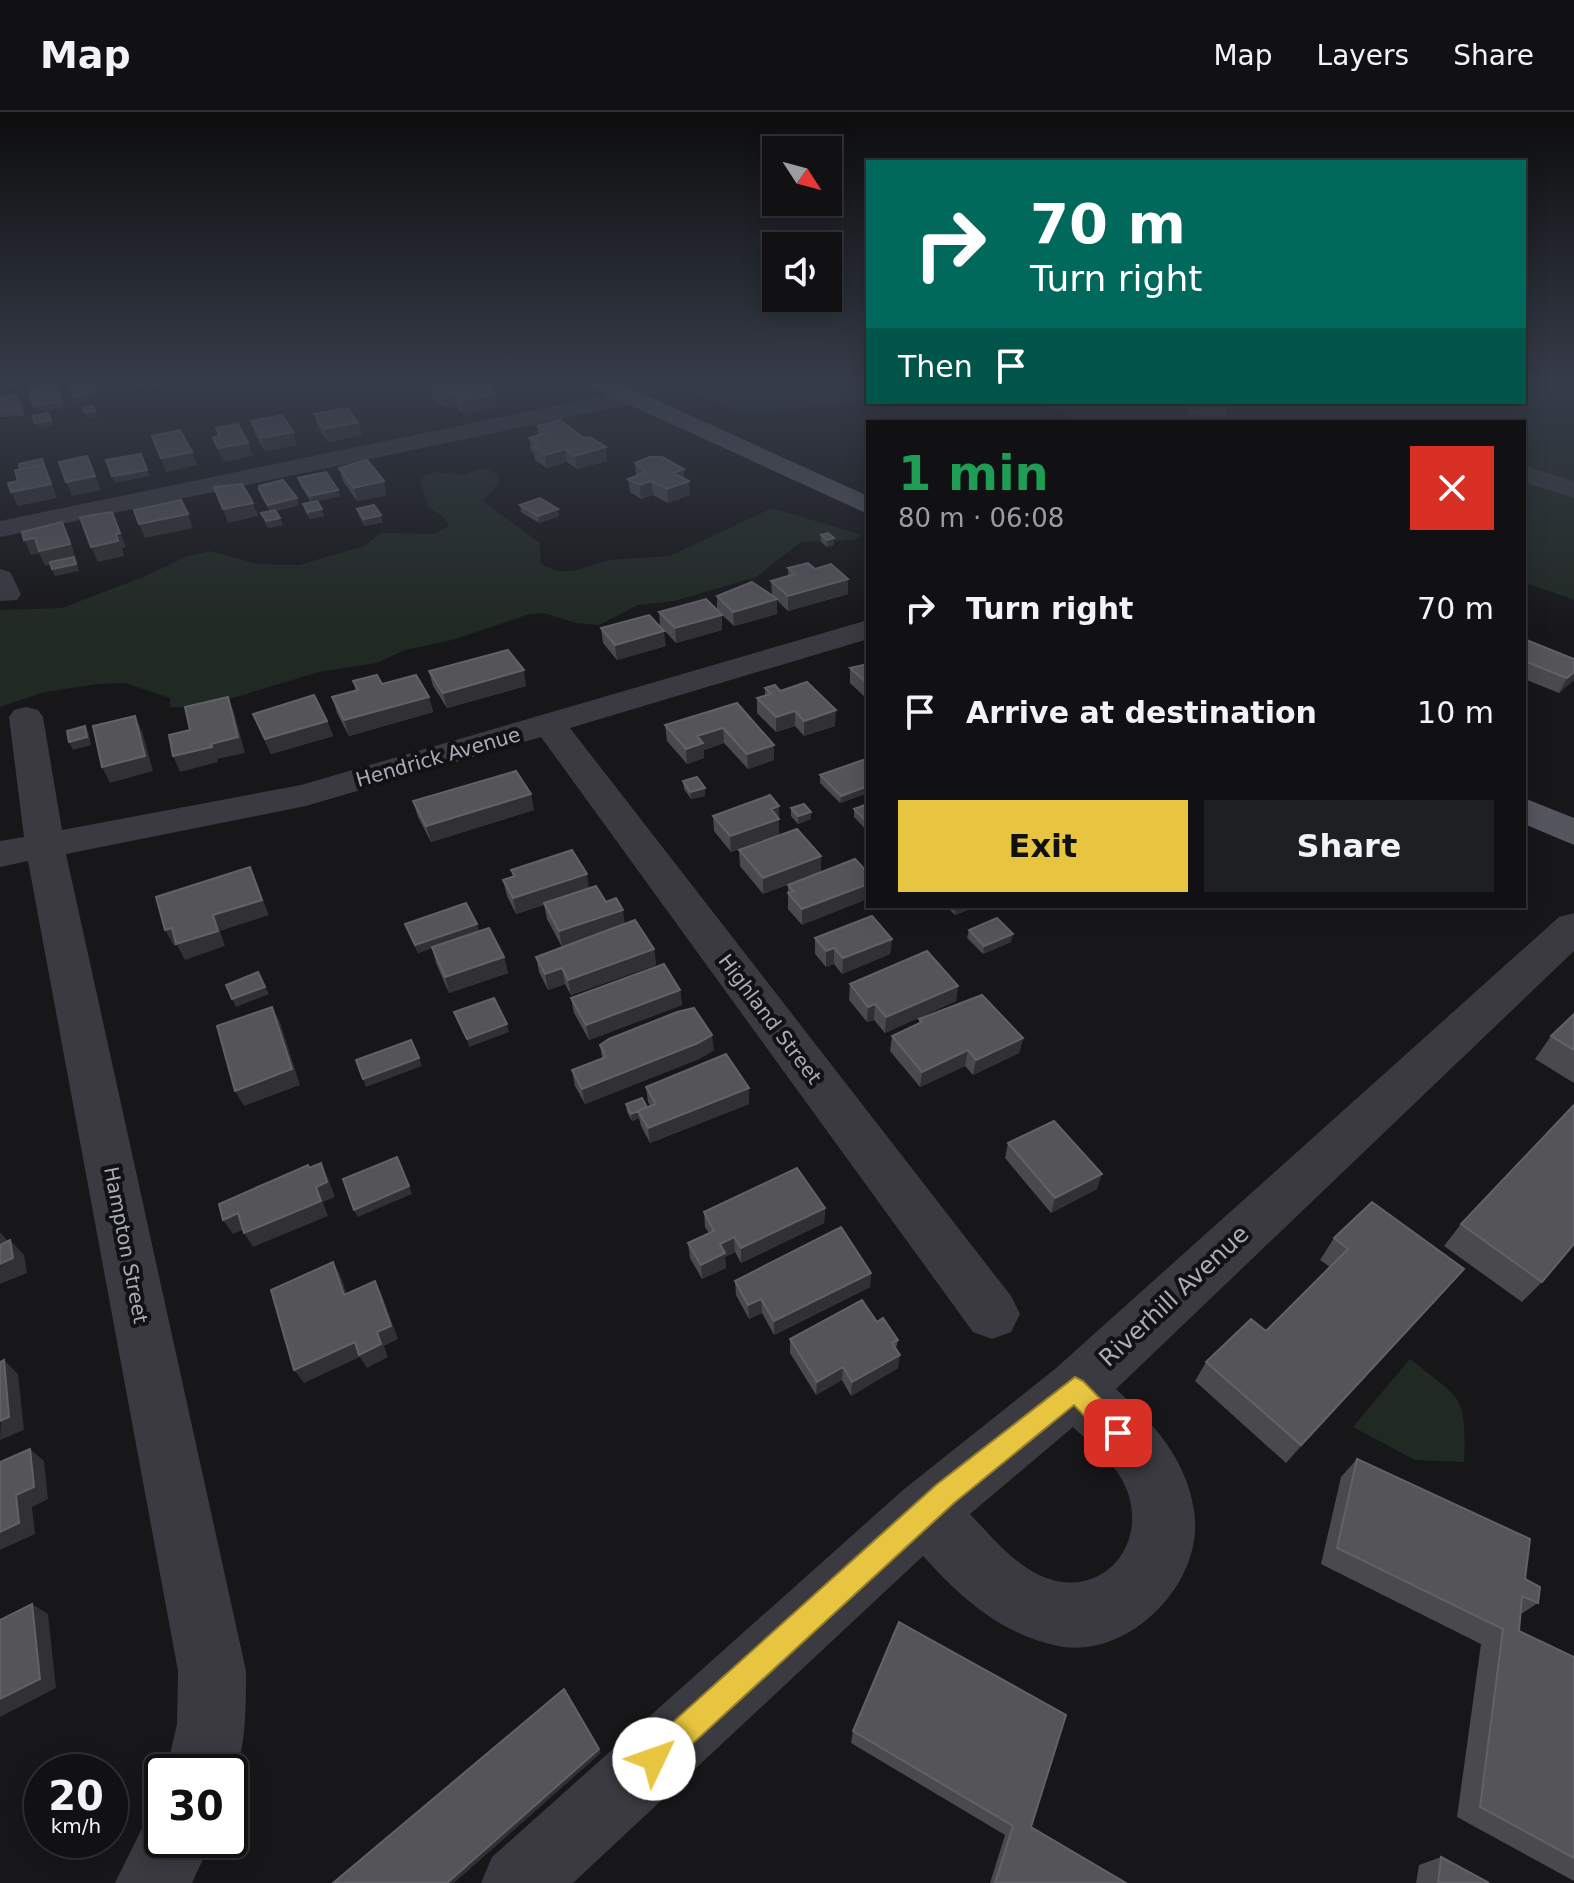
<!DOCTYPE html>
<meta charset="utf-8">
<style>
body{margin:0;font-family:"DejaVu Sans",sans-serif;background:#1e1f21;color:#f1f3f6;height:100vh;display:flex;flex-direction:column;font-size:30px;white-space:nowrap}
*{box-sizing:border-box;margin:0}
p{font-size:26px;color:#9c9da0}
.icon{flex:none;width:44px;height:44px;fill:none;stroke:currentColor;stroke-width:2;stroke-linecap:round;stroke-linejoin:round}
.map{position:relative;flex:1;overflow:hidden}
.panel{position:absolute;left:866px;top:308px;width:660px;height:488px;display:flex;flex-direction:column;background:#111113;border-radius:0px;box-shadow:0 4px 20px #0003,0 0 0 2px #303133}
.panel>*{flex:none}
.top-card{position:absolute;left:866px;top:48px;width:660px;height:244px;border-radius:0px;box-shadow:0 4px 20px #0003,0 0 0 2px #303133;background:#00695c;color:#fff;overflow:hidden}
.needle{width:52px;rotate:126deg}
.controls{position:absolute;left:762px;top:24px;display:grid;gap:16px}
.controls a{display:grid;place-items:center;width:80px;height:80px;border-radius:0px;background:#111113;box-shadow:0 4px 20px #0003,0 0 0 2px #303133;font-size:40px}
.speed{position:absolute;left:24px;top:1642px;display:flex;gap:16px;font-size:40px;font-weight:700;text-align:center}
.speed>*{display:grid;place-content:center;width:104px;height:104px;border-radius:50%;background:#111113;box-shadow:0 4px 20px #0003,0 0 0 2px #303133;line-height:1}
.speed small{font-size:20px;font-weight:400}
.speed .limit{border:4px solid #111;border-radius:12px;background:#fff;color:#111}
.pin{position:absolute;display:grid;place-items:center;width:68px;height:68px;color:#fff;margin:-34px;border-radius:16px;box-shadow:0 4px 12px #0006}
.me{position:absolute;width:88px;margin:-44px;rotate:48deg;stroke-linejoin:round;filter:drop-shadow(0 0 6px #0008)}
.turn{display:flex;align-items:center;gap:28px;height:168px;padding:0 32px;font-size:36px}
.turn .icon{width:104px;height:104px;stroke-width:2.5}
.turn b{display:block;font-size:56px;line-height:68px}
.then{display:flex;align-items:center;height:76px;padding:0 32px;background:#0003;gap:16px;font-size:30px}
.round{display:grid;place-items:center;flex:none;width:84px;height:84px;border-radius:0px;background:#1e1f21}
.overview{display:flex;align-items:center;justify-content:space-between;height:136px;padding:0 32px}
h1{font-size:48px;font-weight:800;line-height:60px;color:#1e9e55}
.button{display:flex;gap:16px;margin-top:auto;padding:16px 32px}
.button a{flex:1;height:92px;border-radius:0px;background:#e8c540;color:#111;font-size:32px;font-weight:800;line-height:92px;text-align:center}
.button a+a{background:#1e1f21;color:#f1f3f6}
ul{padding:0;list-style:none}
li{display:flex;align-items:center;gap:24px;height:104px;padding:0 32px}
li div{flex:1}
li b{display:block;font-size:30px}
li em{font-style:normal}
header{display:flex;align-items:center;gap:48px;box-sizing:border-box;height:112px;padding:0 40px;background:#111113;border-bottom:2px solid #303133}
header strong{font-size:38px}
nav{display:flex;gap:44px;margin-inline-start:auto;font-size:28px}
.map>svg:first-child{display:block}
.green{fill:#212923}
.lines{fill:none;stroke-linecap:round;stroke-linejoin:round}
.minor{fill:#3a3a40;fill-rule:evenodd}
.major{fill:#54555d;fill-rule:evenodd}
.wall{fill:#49494e}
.shaded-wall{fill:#313134}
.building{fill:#545459;stroke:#616268;stroke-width:2}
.route{fill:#e8c540;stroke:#97802a;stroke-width:2}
.labels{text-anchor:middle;stroke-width:8;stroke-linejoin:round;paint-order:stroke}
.street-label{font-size:20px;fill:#aaadb8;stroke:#121214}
.near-street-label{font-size:24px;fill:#aaadb8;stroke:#121214}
</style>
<header>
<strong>Map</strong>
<nav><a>Map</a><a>Layers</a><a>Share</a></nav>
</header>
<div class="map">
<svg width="1574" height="1771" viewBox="0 0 1574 1771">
<rect width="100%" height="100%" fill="#171719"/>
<!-- green -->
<path class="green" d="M668 271H868V289L743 303Z
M1524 271H1574V488L1524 470V310H1087L1032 290H1524Z
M485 356 498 362 499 371 483 389 540 431 541 452 557 459H573L609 448 670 444 772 396 862 423 854 428 801 430 756 465 674 489 638 493 599 513 576 511 544 501 530 502 452 528 405 538 377 551 319 560 203 595H170V586L125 571 99 572 45 580 0 595V498L62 496 146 464 185 445 210 439 258 452 299 453 364 434 381 421 434 422 449 414 444 406 428 394 420 369 422 365 437 360 462 363Z
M1410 1247C1461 1288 1467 1281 1464 1350L1415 1348 1353 1315Z"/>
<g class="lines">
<!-- minor -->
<path class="minor" d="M0 271H19L16 276 0 279Z
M632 278 640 280 644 285 640 290 0 425V409Z
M1524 354 1574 369V386L1524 370Z
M0 457 10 460 21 482 17 488 0 489Z
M868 508V527L570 616 1011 1184 1020 1202 1011 1220 992 1227 973 1220 541 625 306 694 66 742 246 1559C246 1600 246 1639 230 1678V1660H166L177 1612 178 1559 28 749 0 755V729L24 725 9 605 14 598 26 595 38 598 43 605 62 718 301 673Z
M1574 801V839L1116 1277C1153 1311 1186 1346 1194 1398 1206 1469 1130 1548 1058 1534 1001 1522 961 1486 923 1444L573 1771H481L492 1745 903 1378 1055 1257 1559 805ZM1073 1315C1092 1333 1120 1355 1128 1381 1147 1439 1097 1490 1039 1463 1012 1450 990 1423 970 1402Z
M162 1697V1728H212L192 1771H115L149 1702Z"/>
<!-- major -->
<path class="major" d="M590 271H619L868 384V402L593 276Z
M1524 686 1574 706V733L1524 712Z"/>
</g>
<!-- wall -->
<path class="wall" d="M492 271 497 295 463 302 456 294 448 296 433 288 431 275Z
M0 286 20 290 25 304 0 305Z
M1187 290H1228L1229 292 1225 304 1189 303 1186 295Z
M314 302 358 310 362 323 328 330 318 315Z
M251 309 297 333 265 339 255 322Z
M537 314 607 349 577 357 567 350 547 356 535 348 534 341 531 339 529 326 538 323Z
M635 351 684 357V366L689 369 690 383 668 391 653 383 641 387 630 380 628 367 636 364Z
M339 356 387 383 357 389 343 369Z
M298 366 338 378 340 384 317 389 324 404 310 407 305 399 303 392 311 390 300 373Z
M259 377 299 393 276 399 283 413 268 416 261 401 270 399 261 384Z
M520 393 559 404 539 411 521 400Z
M357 397 383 410 365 414 359 404Z
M821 423 834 426V433L827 435 821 430Z
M788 456 815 457 848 467V482L788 499 777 488V502L734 514 717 498V484L772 483 771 469 788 464Z
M659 500 722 503V518L676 531 660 514Z
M601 516 666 534 617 548 603 531Z
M1524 527 1574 547V568L1559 581 1524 567Z
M868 552V588L850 571V556Z
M429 559 526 574 447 596 433 574Z
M353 569 382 572 429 585 433 600 349 624 337 601 332 585 356 579Z
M765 576 780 579 835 614 804 624 795 614 776 620 757 601V586L765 583Z
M737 591 774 633V648L748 657 724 631 704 638V646L687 652 667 629 665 613Z
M253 602 327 609 333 624 271 642Z
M868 653V681L840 691 820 671V663Z
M683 669 705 684 691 687 684 677Z
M413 689 534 698 431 730 418 705Z
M868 692V720L854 705V697Z
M779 694V722L731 740 714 719 713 704Z
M791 696 811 707 798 712 791 704Z
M739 738 821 744V760L763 782 740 754Z
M855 747 802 813 788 797V773Z
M511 758 589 776 606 790 625 812 654 837 656 853 571 883 565 872 548 878 539 860 536 845 562 835 547 807 544 793 516 802 507 784 503 768 513 765Z
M946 794H978L955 803Z
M405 812H477L479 820 504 845 508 861 449 881 436 851 432 836 418 841Z
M969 818 1011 830 983 842 967 826Z
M815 826 892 827 890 842 842 862 834 852 826 855 815 842Z
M850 872 958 874 956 889 885 921 874 908 867 910 849 888Z
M680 878 682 893 589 928 574 901 571 886Z
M1574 902V971L1535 947 1551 924Z
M919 907 1023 926 1019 941 973 963 965 954 920 975 890 939 892 924 919 911Z
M600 933 714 938 699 947 585 992 575 974 572 958 602 946Z
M646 975 749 992 650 1031 641 1014 639 1006 632 1009 627 1000 626 992 647 995 650 994 648 990Z
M1008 1031 1097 1077 1051 1101 1005 1046Z
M825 1096 824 1111 741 1151 735 1140 725 1145 726 1156 702 1167 690 1146 688 1131 709 1121 705 1115 704 1100Z
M1461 1112 1542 1170 1522 1190 1444 1134Z
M1334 1126 1464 1157 1446 1178 1286 1351 1195 1269 1206 1250 1266 1219 1330 1155 1320 1148Z
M871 1161 870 1175 774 1223 762 1201 749 1207 736 1183 735 1169Z
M877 1210 898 1228 896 1237 898 1256 851 1284 842 1268 816 1283 790 1241V1227Z
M1357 1347 1525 1467 1538 1491 1521 1502 1519 1519 1574 1545V1769L1457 1705 1481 1532 1321 1452 1341 1365Z
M853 1619 1031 1715 1126 1771H990L1005 1723 851 1631Z
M1441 1745 1489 1771H1416L1419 1753Z"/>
<!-- shaded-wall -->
<path class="shaded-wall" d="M159 271H164L166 276 144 280 141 274Z
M492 271 497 295 463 302 461 289 485 273Z
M55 273 65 297 36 300 33 293Z
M96 278 99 285 77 292 74 286Z
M454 282 456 294 448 296 445 283Z
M95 299 98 305 88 307 85 301Z
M51 308 54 314 38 317 35 311Z
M358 310 362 323 328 330 324 317Z
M293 320 297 333 265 339 261 326Z
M248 331 253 344 223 350 218 336Z
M606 335 607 349 577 357 575 344Z
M565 337 567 350 547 356 545 343Z
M192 340 197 353 166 360 161 346Z
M87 344 101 378 72 384 66 370Z
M42 347 57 386 18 394 11 380Z
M684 357V370L673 361Z
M147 358 150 364 115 371 112 364Z
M384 369 387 383 357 389 354 376Z
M651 369 653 383 641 387 640 373Z
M689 369 690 383 668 391 667 377Z
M338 378 340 384 312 391 310 384Z
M297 386 299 393 270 400 268 393Z
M253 391 258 404 228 411 223 397Z
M322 397 324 404 310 407 308 400Z
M558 397 559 404 539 411 538 404Z
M112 400 126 435 122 436 124 444 98 450 91 435 116 422Z
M188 402 193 416 145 426 139 412Z
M381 403 383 410 365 414 364 407Z
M280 406 283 413 268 416 266 409Z
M62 410 69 424 79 459 55 464 52 457 74 447 45 454 39 441 31 443 24 428Z
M834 426V433L827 435V428Z
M848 467V482L788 499V484Z
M777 487V502L734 514 733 500Z
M722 503V518L676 531 675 516Z
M664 519 666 534 617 548 615 533Z
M524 558 526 574 447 596 443 581Z
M1574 560V568L1559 581 1567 566Z
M228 585 234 600 245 641 217 647 218 650 180 660 173 644 211 632Z
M429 585 433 600 349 624 344 608Z
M836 598 835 614 804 624V609Z
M795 599V614L776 620V605Z
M135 604 142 619 153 659 110 671 102 655Z
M327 609 333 624 271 642 265 627Z
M85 614 89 622 91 633 73 638 69 630Z
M723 616 724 631 704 638V646L687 652 686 637 697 624Z
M774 633V648L748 657 747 642Z
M868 674V681L840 691 841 684Z
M705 676V684L691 687 690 680Z
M531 682 534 698 431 730 426 714Z
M779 694V722L731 740 730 724 771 697Z
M811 700V707L798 712V704Z
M821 744V760L763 782V766Z
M250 755 269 803 220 819 225 834 185 848 177 833 174 834 165 818 213 803Z
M587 762 589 778 516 802 513 786Z
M868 772V787L802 813V797Z
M956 794H978L955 803Z
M623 798 625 813 562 835 559 819Z
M477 812 479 820 418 841 415 833Z
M1013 822 1011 830 983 842 984 834Z
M892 827 890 842 842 862 843 846Z
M834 836V852L826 855V839Z
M654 837 656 853 571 883 568 868Z
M504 845 508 861 449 881 445 865Z
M562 856 565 872 548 878 545 862Z
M958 874 956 889 885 921 886 905Z
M265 875 269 882 236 895 232 887Z
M680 878 682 893 589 928 586 913Z
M875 892 874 908 867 910 868 895Z
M272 895 280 910 300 973 244 994 235 979Z
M507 912 509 920 469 935 467 927Z
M712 923 714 938 699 947 585 992 582 977Z
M1023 926 1019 941 973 963 976 948Z
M968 938 965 954 920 975 922 960Z
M419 946 422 954 366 975 363 967Z
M749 976V992L650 1031 648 1016Z
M638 999 639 1006 632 1009 631 1002Z
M321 1051 328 1066 335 1085 323 1090 328 1104 253 1135 244 1121 316 1075Z
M1102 1062 1097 1077 1051 1101 1055 1086Z
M409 1074 412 1082 358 1105 354 1098Z
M825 1096 824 1111 741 1151V1136Z
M238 1101 247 1116 233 1122 223 1108Z
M0 1120 8 1129 10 1148V1128L24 1143 27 1161 0 1172Z
M734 1125 735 1140 725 1145 726 1156 702 1167 701 1153 720 1132Z
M333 1150 341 1165 352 1197 344 1183Z
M1464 1157 1446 1178 1286 1351 1301 1333Z
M871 1161 870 1175 774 1223V1209Z
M375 1169 382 1183 398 1227 384 1234 388 1245 367 1256 360 1245 304 1271 294 1258 377 1220Z
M761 1187 762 1201 749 1207 748 1193Z
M900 1243 898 1256 851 1284 852 1270Z
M4 1248 18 1262 24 1318 0 1328Z
M843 1255 842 1268 816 1283 817 1270Z
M30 1337 44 1349 48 1387 32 1395 35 1422 0 1438V1420L16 1383Z
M32 1492 48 1502 56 1576 0 1605V1587Z
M599 1637 601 1641 454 1771H447Z"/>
<!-- building -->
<path class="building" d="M68 271H92L96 278 74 286Z
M140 271H159L141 274Z
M461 271H492L485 273 494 282 461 289 454 282 445 283 431 275Z
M55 273 62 290 33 293 28 278Z
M17 283 22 297 0 298V286Z
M1192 290H1228L1229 292 1192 291Z
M93 294 95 299 85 301 83 296Z
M347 296 358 310 324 317 314 302Z
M48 301 51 308 35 311 32 304Z
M282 303 293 320 261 326 251 309Z
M560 308 584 326 590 325 606 335 575 344 565 337 545 343 533 334 539 333 529 326 547 321 537 314Z
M238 312 248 331 218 336 213 326 220 323 216 316Z
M180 318 192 340 161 346 152 324Z
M141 342 147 358 112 364 106 348Z
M87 344 95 364 66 370 59 350Z
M650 345H662L684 357 673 361 689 369 667 377 651 369 640 373 628 367 646 360 635 351Z
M42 347 44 353 20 357 19 352Z
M367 348 384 369 354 376 339 356Z
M44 353 51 372 11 380 8 371 18 369 15 358Z
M326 360 338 378 310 384 298 366Z
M283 368 297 386 268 393 259 377V374Z
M242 372 253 391 223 397 214 375Z
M540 386 558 397 538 404 520 393Z
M181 388 188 402 139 412 134 398Z
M317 389 322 397 308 400 303 392Z
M374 393 381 403 364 407 357 397Z
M275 398 280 406 266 409 261 401Z
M112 400 120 421 116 422 118 429 91 435 80 405Z
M62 410 70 432 39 439 35 426 24 428 22 420Z
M828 421 834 426 827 428 821 423Z
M74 445 76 452 52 457 50 450Z
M808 451 815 457 831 452 848 467 788 484 771 469 795 462 788 456Z
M752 470 777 487 733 500 717 484Z
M706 487 722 503 675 516 659 500Z
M649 503 664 519 615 533 601 516Z
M1524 527 1574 547V560L1567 566 1524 549Z
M508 538 524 558 443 581 429 559Z
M868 552V572L850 556Z
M377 563 382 572 416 563 429 585 344 608 332 585 358 578 353 569Z
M807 570 836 598 804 609 795 599 776 605 757 586 771 582 765 576 775 573 780 579Z
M314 583 327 609 265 627 253 602Z
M228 585 238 625 211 632 212 635 173 644 169 623 190 618 185 595Z
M737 591 774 633 747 642 723 616 697 624 703 631 686 637 665 613Z
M135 604 145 644 102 655 93 614Z
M85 614 87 625 69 630 67 619Z
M863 648 868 653V674L841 684 820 663Z
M516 659 531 682 426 714 413 689Z
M697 665 705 676 690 680 683 669Z
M770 683 779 694 771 697 779 707 730 724 713 704Z
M804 692 811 700 798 704 791 696Z
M868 692V711L854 697Z
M797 717 821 744 763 766 739 738Z
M572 738 587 762 513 786 503 768 515 764 511 758Z
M855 747 868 761V772L802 797 788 781 793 779 788 773Z
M250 755 262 788 213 803 218 819 176 832 172 816 165 818 156 785Z
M596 774 606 790 616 786 623 798 559 819 544 791Z
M466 791 477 812 415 833 405 812Z
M872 804 892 827 843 846 834 836 826 839 815 826Z
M997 806 1013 822 984 834 969 818Z
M635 808 654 837 568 868 562 856 545 862 536 845Z
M489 816 504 845 445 865 432 835Z
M927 839 958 874 886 905 875 892 868 895 850 872Z
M664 852 680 878 586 913 571 886Z
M258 860 265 875 232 887 226 873Z
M982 883 1023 926 976 948 968 938 922 960 892 924 922 910 919 907Z
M494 886 507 912 467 927 454 900Z
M272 895 292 957 235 979 217 914Z
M694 896 712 923 698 931 582 977 572 958 606 945 600 933 609 927 677 900Z
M1574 902V938L1551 924Z
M411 928 419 946 363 967 356 948Z
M726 942 749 976 648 1016 638 999 656 992 646 975Z
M642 986 647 995 631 1002 626 992Z
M1574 993V1132L1542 1170 1461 1112Z
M1054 1009 1102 1062 1055 1086 1008 1031Z
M397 1045 409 1074 354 1098 343 1067Z
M321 1051 327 1070 316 1075 321 1089 244 1121 238 1101 223 1108 219 1092 308 1053 309 1056Z
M797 1056 825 1096 741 1136 734 1125 720 1132 725 1141 701 1153 688 1131 714 1119 704 1100Z
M1372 1090 1464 1157 1301 1333 1206 1250 1251 1207 1266 1219 1348 1137 1334 1126Z
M841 1115 871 1161 774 1209 761 1187 748 1193 735 1169Z
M10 1128 13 1146 0 1152V1133Z
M333 1150 344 1183 375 1169 391 1214 377 1220 381 1232 359 1243 355 1230 294 1258 271 1178Z
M862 1188 877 1210 883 1206 898 1228 892 1231 900 1243 852 1270 843 1255 817 1270 790 1227Z
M4 1248 9 1305 0 1309V1250Z
M30 1337 34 1375 16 1383 19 1411 0 1420V1350Z
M1357 1347 1530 1427 1525 1467 1540 1475 1538 1491 1522 1484 1519 1519 1574 1545V1746L1480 1695 1503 1517 1337 1436Z
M32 1492 40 1567 0 1587V1508Z
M899 1510 1066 1603 1031 1715 1126 1771H995L1013 1714 853 1619Z
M564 1577 599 1637 447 1771H333Z
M1441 1745 1489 1771H1438Z"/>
<!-- sky -->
<linearGradient id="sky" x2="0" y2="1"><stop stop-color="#0d0d0e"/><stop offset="0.52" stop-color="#363c49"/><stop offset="1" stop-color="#363c49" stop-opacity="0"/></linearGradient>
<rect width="1574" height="519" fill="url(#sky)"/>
<!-- route -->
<path class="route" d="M1075 1265 1083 1269 1126 1313 1130 1321 1126 1330 1118 1333 1109 1330 1074 1293 954 1391 664 1658 654 1662 643 1658 639 1647 643 1637 936 1373Z"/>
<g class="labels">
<!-- street labels -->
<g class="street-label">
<text transform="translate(438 645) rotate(-16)" y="7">Hendrick Avenue</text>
<text transform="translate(770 907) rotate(53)" y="7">Highland Street</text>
<text transform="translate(126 1133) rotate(79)" y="7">Hampton Street</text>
</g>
<!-- near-street labels -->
<g class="near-street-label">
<text transform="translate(1174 1184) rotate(-43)" y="8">Riverhill Avenue</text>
</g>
</g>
</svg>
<div class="controls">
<a><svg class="needle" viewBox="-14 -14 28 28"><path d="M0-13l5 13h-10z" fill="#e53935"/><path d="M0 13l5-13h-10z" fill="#9c9da0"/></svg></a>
<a><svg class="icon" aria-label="sound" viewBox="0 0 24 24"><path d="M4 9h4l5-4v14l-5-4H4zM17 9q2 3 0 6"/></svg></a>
</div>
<div class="speed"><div>20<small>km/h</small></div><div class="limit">30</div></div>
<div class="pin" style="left:1118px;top:1321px;background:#d93025"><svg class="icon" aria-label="arrive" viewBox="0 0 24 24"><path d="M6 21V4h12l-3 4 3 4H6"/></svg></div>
<svg class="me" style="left:654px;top:1647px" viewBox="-20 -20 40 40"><circle r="19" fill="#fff"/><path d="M0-13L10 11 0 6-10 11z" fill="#e8c540"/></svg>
<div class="top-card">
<div class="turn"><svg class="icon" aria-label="right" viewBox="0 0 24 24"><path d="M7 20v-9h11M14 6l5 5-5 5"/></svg><div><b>70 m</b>Turn right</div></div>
<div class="then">Then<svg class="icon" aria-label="arrive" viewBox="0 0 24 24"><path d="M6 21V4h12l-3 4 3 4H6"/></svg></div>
</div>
<section class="panel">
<div class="overview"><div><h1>1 min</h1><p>80 m · 06:08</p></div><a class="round" style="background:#d93025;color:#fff"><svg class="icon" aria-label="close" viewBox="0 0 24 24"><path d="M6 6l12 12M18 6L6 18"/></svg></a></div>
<ul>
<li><svg class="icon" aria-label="right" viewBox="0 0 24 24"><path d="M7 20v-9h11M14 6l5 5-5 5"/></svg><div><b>Turn right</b></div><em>70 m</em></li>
<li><svg class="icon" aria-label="arrive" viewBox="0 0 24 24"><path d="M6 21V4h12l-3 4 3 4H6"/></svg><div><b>Arrive at destination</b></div><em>10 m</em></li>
</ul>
<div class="button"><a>Exit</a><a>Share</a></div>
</section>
</div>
